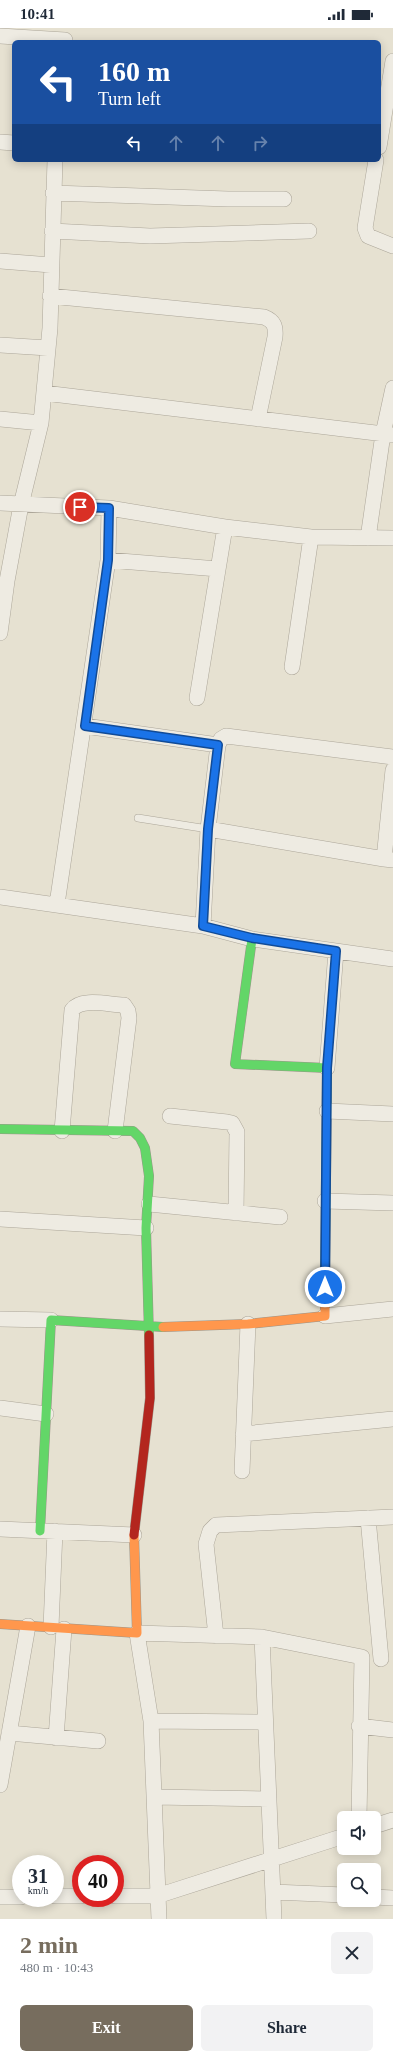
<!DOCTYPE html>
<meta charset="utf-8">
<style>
body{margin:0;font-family:"Times New Roman",serif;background:#f2f2f3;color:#1f2937;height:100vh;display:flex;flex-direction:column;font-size:15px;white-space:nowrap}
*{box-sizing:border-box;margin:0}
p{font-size:13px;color:#747a83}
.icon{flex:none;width:22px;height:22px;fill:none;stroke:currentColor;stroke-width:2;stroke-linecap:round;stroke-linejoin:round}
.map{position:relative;height:1891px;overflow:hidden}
.drawer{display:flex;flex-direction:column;background:#fff;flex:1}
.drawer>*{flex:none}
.hud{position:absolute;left:12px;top:12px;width:369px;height:122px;border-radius:6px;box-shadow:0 2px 10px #0003;background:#1a4fa0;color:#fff;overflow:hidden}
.tools{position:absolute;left:337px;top:1783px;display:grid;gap:8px}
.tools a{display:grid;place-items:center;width:44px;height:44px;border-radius:6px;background:#fff;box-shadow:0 2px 10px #0003;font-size:20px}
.speed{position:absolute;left:12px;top:1827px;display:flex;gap:8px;font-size:20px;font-weight:700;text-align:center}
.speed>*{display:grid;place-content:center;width:52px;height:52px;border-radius:50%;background:#fff;box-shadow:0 2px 10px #0003;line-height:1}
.speed small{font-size:10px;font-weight:400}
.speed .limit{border:6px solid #d22;background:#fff;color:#111}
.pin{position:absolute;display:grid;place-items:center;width:34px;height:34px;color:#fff;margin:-17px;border:2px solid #fff;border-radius:50%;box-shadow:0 1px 4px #0007}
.me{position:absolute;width:44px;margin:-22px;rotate:0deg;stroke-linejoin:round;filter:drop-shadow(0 0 3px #0008)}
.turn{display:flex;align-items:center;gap:14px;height:84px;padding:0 20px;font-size:18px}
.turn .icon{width:52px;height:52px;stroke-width:2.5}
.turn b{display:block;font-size:28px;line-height:34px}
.lanes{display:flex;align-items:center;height:38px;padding:0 20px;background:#0003;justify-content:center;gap:20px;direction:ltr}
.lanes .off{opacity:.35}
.round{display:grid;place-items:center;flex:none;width:42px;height:42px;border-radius:6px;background:#f2f2f3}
.headline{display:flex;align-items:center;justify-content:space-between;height:68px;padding:0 20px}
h1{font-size:24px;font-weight:700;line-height:30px;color:#776d5e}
.cta{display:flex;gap:8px;margin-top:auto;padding:8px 20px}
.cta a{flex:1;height:46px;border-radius:6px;background:#776d5e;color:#fff;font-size:16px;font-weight:700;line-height:46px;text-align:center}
.cta a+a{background:#f2f2f3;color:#1f2937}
.status{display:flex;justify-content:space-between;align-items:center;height:28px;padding:0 20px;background:#fff;direction:ltr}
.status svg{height:11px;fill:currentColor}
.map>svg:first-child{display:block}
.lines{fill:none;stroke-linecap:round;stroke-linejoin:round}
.lane-casing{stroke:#aca699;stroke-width:8}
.street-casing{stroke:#aca699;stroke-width:16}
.fast-casing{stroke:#9b958a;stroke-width:10}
.slow-casing{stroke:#9b958a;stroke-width:10}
.jam-casing{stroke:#9b958a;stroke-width:10}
.lane{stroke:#eeebe2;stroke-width:7}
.street{stroke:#eeebe2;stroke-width:15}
.fast{stroke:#63d668;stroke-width:9}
.slow{stroke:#ff974d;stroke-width:9}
.jam{stroke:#b3261e;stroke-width:9}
.route-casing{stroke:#114b97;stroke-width:10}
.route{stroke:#1a73e8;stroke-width:7}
</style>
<div class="status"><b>10:41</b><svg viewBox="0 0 49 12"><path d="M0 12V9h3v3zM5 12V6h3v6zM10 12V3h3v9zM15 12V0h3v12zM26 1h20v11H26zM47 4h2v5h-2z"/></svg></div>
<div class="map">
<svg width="393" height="1891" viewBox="0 0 393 1891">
<rect width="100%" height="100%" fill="#e6e1d1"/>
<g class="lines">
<defs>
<path id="lane" d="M138 790 208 801"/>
<path id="street" d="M0 8 65 12
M0 114 14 115
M379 119 393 33
M376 132 365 200 368 208 393 218
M53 165 228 171H284
M52 203 150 208 309 203
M0 233 51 237
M50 268 264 289C274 293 276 298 275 309L258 391
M0 317 48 320
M44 365 393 407
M0 391 41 395
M0 475 109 480
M368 510 383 406 393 360
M108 532 218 541
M0 605 7 553 21 477 41 395 50 300 55 132
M292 639 311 509
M197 670 225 499
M85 698 218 717
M393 742 384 831 393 832
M384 831 208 801 218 717 221 711 226 708 393 729
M0 869 203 898 252 911 393 931
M57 876 108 532 109 480 225 499 311 509 393 510
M203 898 208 801
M327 1040 336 923
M327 1083 393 1086
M170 1088 227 1094 232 1095 237 1104 236 1185
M62 1103 72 982C81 969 110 977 124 977L128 983 129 990 115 1103
M325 1173 393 1175
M149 1176 280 1189
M0 1191 146 1200
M325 1288 393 1281
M0 1291 51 1292
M0 1380 46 1386
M243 1406 393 1391
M242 1443 248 1296
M368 1490 381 1631
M0 1501 134 1507
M51 1599 55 1503
M216 1608 206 1516 210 1503 216 1497 393 1489
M262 1609 362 1629 359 1790
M151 1693 265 1694
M359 1698 393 1702
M9 1705 98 1713
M56 1710 64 1601
M0 1757 28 1598
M154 1769 269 1771
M374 1798 393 1792
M273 1864 344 1867
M55 1868H81
M115 1868H157L344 1808
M0 1869H21
M374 1869 393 1870
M159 1891 151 1693 137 1605 262 1609 274 1891"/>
<path id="fast" d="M252 911 235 1036 327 1040 325 1261
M0 1101 133 1103 140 1110 145 1120 149 1148 146 1200 149 1307
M40 1503 51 1292 163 1299"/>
<path id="slow" d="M163 1299 248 1296 325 1288V1261
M0 1596 137 1605 134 1507"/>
<path id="jam" d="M134 1507 150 1370 149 1307"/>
</defs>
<!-- lane casing -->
<use href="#lane" class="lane-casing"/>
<!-- street casing -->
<use href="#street" class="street-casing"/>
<!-- fast casing -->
<use href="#fast" class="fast-casing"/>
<!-- slow casing -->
<use href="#slow" class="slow-casing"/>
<!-- jam casing -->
<use href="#jam" class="jam-casing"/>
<!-- lane -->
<use href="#lane" class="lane"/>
<!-- street -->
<use href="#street" class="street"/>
<!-- fast -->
<use href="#fast" class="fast"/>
<!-- slow -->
<use href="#slow" class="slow"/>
<!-- jam -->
<use href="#jam" class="jam"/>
</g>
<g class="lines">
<defs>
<path id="route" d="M80 479 109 480 108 532 85 698 218 717 208 801 203 898 252 910 336 923 327 1040 325 1259"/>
</defs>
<!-- route casing -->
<use href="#route" class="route-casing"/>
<!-- route -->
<use href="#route" class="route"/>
</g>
</svg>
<div class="tools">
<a><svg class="icon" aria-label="sound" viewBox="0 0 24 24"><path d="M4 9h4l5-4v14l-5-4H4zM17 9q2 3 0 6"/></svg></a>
<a><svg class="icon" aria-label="search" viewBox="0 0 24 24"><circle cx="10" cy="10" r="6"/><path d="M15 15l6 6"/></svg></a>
</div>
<div class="speed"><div>31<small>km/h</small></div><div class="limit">40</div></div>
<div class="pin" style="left:80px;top:479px;background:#d93025"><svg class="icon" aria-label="arrive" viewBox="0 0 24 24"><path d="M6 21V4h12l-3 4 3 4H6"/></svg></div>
<svg class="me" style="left:325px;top:1259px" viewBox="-20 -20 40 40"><circle r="17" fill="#1a73e8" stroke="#fff" stroke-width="3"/><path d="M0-11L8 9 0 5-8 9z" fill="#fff"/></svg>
<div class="hud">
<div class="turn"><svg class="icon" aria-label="left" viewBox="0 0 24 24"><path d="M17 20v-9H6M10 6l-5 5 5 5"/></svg><div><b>160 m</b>Turn left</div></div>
<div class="lanes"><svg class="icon" aria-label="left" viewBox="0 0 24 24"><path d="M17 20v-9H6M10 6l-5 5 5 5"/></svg><svg class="icon off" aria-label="ahead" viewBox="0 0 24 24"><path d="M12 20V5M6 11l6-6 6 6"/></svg><svg class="icon off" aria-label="ahead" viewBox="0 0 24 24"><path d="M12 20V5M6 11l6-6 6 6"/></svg><svg class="icon off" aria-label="right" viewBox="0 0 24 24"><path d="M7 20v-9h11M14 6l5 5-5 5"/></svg></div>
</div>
</div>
<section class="drawer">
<div class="headline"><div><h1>2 min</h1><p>480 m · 10:43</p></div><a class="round"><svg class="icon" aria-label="close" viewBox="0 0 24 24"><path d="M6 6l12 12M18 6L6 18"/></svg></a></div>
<div class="cta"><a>Exit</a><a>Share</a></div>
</section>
